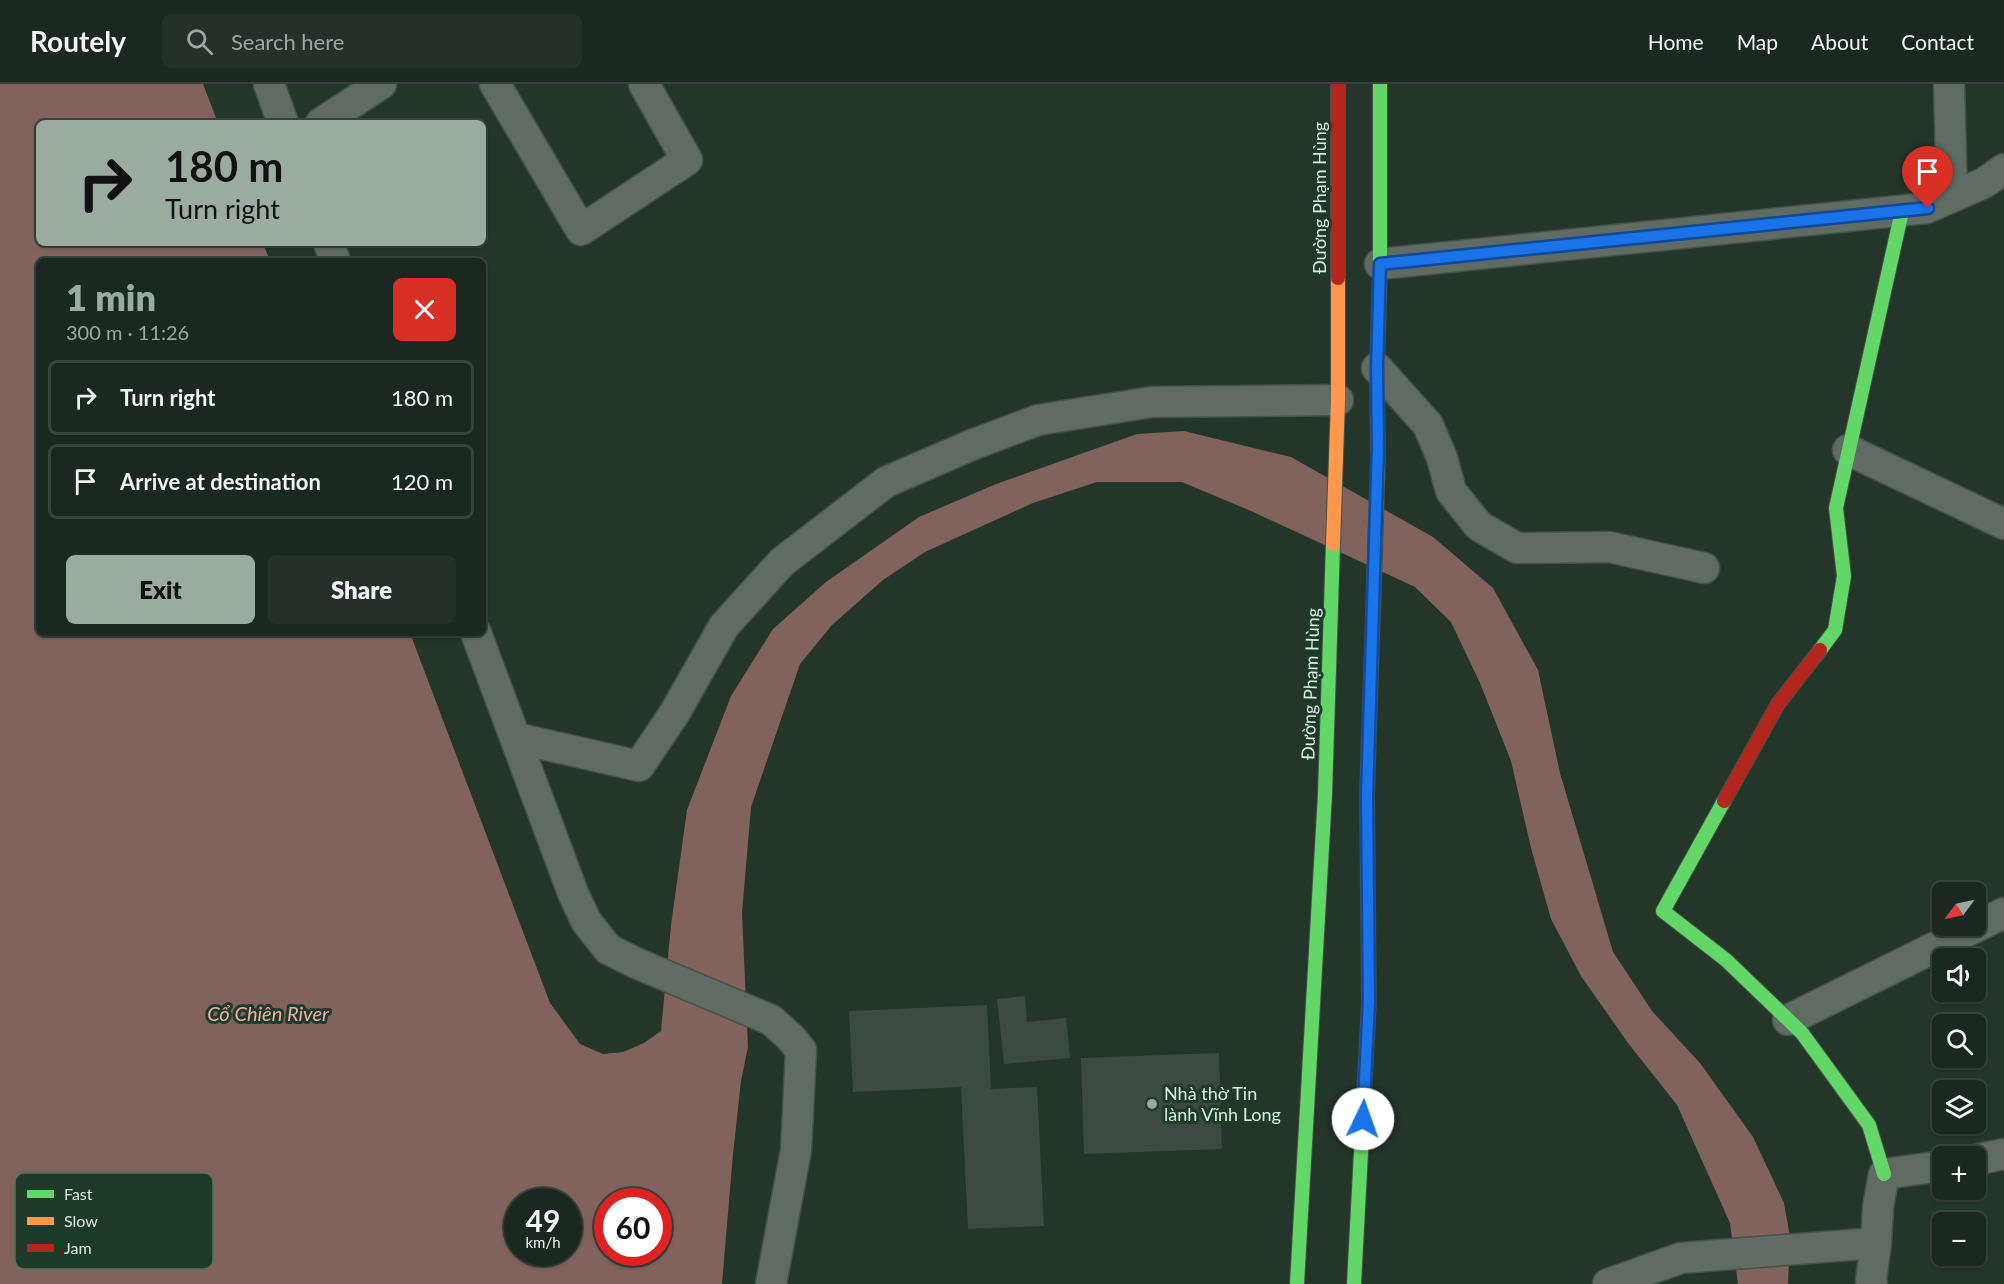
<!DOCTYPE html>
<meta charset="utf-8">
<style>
body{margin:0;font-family:Lato,sans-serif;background:#243029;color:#f1f3f6;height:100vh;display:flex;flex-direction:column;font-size:22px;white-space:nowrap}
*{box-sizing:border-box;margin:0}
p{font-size:20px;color:#a0a6a5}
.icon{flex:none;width:33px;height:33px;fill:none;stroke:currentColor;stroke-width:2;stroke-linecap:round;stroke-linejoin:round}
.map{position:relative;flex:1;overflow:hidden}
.side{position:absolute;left:36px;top:174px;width:450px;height:378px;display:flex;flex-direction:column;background:#1b2820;border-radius:9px;box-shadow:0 2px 4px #0004,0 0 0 2px #39443e}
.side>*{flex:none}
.guide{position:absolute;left:36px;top:36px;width:450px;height:126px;border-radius:9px;box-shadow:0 2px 4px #0004,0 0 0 2px #39443e;background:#9baba0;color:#111;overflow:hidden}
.needle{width:39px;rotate:237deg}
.tools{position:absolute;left:1932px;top:798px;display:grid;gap:12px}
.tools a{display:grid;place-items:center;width:54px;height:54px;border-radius:9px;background:#1b2820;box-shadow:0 2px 4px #0004,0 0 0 2px #39443e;font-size:30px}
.speed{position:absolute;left:504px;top:1104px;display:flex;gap:12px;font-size:30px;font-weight:700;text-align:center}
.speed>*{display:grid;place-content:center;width:78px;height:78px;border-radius:50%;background:#1b2820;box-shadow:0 2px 4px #0004,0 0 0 2px #39443e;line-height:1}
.speed small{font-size:15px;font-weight:400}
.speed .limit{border:9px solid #d22;background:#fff;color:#111}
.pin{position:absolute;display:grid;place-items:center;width:51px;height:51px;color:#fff;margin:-62px -26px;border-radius:50% 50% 50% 0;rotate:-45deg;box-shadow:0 0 6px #0007}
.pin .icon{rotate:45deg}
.me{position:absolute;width:66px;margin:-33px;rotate:3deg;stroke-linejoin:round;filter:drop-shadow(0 0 4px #0008)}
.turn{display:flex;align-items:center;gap:21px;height:126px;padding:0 30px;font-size:27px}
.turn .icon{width:78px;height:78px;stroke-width:2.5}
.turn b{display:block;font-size:42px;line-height:51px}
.round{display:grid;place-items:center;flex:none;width:63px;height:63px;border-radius:9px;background:#243029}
.head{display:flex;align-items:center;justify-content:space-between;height:102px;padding:0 30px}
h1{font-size:36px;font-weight:800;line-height:45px;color:#9baba0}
.primary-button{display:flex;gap:12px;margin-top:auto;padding:12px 30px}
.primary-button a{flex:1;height:69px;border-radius:9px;background:#9baba0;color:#111;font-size:24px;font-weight:800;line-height:69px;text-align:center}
.primary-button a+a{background:#243029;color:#f1f3f6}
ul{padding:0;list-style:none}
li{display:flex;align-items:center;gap:18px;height:75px;margin:0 12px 9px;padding:0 18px;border:3px solid #39443e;border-radius:9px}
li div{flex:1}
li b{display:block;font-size:22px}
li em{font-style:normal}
header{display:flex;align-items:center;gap:36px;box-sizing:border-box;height:84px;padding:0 30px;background:#1b2820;border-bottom:2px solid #39443e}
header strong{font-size:28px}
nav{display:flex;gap:33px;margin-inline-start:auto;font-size:21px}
.search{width:420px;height:54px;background:#243029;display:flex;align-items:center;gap:15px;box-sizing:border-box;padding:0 21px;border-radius:9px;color:#a0a6a5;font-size:22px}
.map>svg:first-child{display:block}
.water{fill:#82625c;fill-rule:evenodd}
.building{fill:#3d4a42}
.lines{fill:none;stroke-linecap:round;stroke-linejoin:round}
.street-casing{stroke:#435148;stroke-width:33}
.fast-casing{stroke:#435148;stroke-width:16}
.slow-casing{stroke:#435148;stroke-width:16}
.jam-casing{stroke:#435148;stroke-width:16}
.street{stroke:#5f6b63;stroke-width:30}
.fast{stroke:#63d668;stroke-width:14}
.slow{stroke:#ff974d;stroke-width:14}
.jam{stroke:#b3261e;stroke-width:14}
.route-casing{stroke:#114b97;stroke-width:15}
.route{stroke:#1a73e8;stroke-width:10}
.poi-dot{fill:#9baba0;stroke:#1e3b29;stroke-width:2}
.labels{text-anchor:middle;stroke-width:6;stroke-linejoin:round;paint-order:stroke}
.street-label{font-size:18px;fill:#dbebe0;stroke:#1e3b29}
.poi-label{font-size:18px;fill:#dbebe0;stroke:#1e3b29;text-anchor:start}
.water-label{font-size:20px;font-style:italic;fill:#f0afa6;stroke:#1e3b29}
.key{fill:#1e3b29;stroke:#577060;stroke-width:1.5}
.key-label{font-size:16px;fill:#dbebe0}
</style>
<header>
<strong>Routely</strong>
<div class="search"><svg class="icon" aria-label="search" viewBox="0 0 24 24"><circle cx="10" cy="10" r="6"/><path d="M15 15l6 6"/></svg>Search here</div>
<nav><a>Home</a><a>Map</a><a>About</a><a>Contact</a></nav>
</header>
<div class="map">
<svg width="2004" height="1200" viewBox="0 0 2004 1200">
<rect width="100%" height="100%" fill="#24352a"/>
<!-- water -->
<path class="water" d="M0 0H203L218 39H39V159H263L270 177H39V549H410L550 919 580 960 603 970 623 968 644 959 661 947 671 841 687 726 731 612 773 545 826 498 919 433 996 400 1137 350 1184 347 1291 373 1433 453 1493 504 1538 586 1560 689 1613 868 1652 927 1700 979 1753 1053 1784 1119 1790 1153 1788 1200H1738L1730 1139 1677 1021 1628 959 1581 892 1551 835 1531 764 1511 677 1480 599 1451 538 1415 503 1251 427 1182 398H1097L1033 419 925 468 883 496 832 541 800 580 751 723 742 829 748 963 741 997 733 1070 722 1200H0ZM518 1118H568V1168H518ZM608 1118H658V1168H608Z"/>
<!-- building -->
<path class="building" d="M1025 912 1027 938 1066 934 1070 974 1004 980 997 915Z
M987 921 991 1005 1037 1003 1044 1142 968 1145 961 1003 853 1008 849 927Z
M1219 969 1222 1065 1084 1070 1081 974Z"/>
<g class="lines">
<defs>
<path id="street" d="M269 0 283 39
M495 0 581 146 687 76 644 0
M1949 0 1952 113
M321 39 381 0
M329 159 335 177
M1380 180 1927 124 1984 99 2004 85
M1377 284 1428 341 1442 374 1451 407 1479 442 1517 464 1609 463 1704 484
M1848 366 2004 440
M476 549 573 809 586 837 608 865 636 879 771 936 790 953 801 966 796 1066 771 1200
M516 654 639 682 674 630 724 542 782 478 886 398 974 360 1038 336 1152 318 1338 316
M1788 936 2004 829
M1976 1076 2004 1070
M1608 1200 1681 1174 1876 1159 1878 1123 1884 1090 1942 1082
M1872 1200 1871 1196 1876 1159"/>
<path id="fast" d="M1380 185V0
M1820 566 1835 546 1844 492 1836 424 1902 127
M1724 717 1663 827 1726 876 1802 949 1869 1041 1884 1090
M1297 1200 1325 710 1333 460
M1354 1200 1369 918 1367 711 1378 376"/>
<path id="slow" d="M1378 376 1377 284 1380 185
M1333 460 1338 316V194"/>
<path id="jam" d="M1338 0V194
M1724 717 1778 620 1820 566"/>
</defs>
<!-- street casing -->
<use href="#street" class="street-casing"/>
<!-- fast casing -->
<use href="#fast" class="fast-casing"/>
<!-- slow casing -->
<use href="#slow" class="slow-casing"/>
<!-- jam casing -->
<use href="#jam" class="jam-casing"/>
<!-- street -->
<use href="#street" class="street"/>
<!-- fast -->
<use href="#fast" class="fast"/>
<!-- slow -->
<use href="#slow" class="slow"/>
<!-- jam -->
<use href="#jam" class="jam"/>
</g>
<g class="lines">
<defs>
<path id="route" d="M1363 1035 1369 918 1367 711 1378 363 1377 284 1380 180 1928 124"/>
</defs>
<!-- route casing -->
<use href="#route" class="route-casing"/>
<!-- route -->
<use href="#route" class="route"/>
</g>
<!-- markers -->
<circle class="poi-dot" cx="1152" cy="1020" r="6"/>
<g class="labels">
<!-- street labels -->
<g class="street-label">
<text transform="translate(1320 114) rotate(-90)" y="6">Đường Phạm Hùng</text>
<text transform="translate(1311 600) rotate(-88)" y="6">Đường Phạm Hùng</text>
</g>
<!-- poi labels -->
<g class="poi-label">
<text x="1164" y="1016">Nhà thờ Tin<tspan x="1164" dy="21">lành Vĩnh Long</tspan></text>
</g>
<!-- water labels -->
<g class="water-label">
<text x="268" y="937">Cổ Chiên River</text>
</g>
</g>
<!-- legend -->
<rect x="15" y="1089" width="198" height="96" rx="9" class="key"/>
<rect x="27" y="1106" width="27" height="8" fill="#63d668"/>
<rect x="27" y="1133" width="27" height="8" fill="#ff974d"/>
<rect x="27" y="1160" width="27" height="8" fill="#b3261e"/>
<g class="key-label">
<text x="64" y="1116">Fast</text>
<text x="64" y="1143">Slow</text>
<text x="64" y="1170">Jam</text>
</g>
</svg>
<div class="tools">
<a><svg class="needle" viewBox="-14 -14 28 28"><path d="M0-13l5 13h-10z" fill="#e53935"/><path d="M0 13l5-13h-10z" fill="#a0a6a5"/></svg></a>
<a><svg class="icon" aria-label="sound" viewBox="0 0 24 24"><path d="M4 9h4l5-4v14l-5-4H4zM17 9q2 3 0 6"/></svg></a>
<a><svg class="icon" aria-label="search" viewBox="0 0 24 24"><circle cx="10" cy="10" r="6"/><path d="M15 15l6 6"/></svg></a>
<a><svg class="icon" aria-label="layers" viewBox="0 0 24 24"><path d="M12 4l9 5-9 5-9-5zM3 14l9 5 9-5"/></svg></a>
<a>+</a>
<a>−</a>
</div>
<div class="speed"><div>49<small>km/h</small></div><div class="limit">60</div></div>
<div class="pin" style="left:1928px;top:124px;background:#d93025"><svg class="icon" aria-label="arrive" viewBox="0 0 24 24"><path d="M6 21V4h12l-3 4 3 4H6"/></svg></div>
<svg class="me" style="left:1363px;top:1035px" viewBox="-20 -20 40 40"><circle r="19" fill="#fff"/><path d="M0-13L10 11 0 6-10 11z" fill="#1a73e8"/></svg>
<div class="guide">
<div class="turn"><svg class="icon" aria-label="right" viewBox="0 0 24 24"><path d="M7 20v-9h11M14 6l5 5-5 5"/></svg><div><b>180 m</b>Turn right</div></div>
</div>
<section class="side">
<div class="head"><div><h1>1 min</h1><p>300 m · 11:26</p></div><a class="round" style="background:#d93025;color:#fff"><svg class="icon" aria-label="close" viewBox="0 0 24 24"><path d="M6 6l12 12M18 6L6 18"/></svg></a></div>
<ul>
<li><svg class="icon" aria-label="right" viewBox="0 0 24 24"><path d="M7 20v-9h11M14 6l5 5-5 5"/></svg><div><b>Turn right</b></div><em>180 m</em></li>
<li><svg class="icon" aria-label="arrive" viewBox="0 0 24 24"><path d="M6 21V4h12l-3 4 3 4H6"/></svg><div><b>Arrive at destination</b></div><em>120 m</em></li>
</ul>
<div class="primary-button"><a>Exit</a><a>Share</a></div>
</section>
</div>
